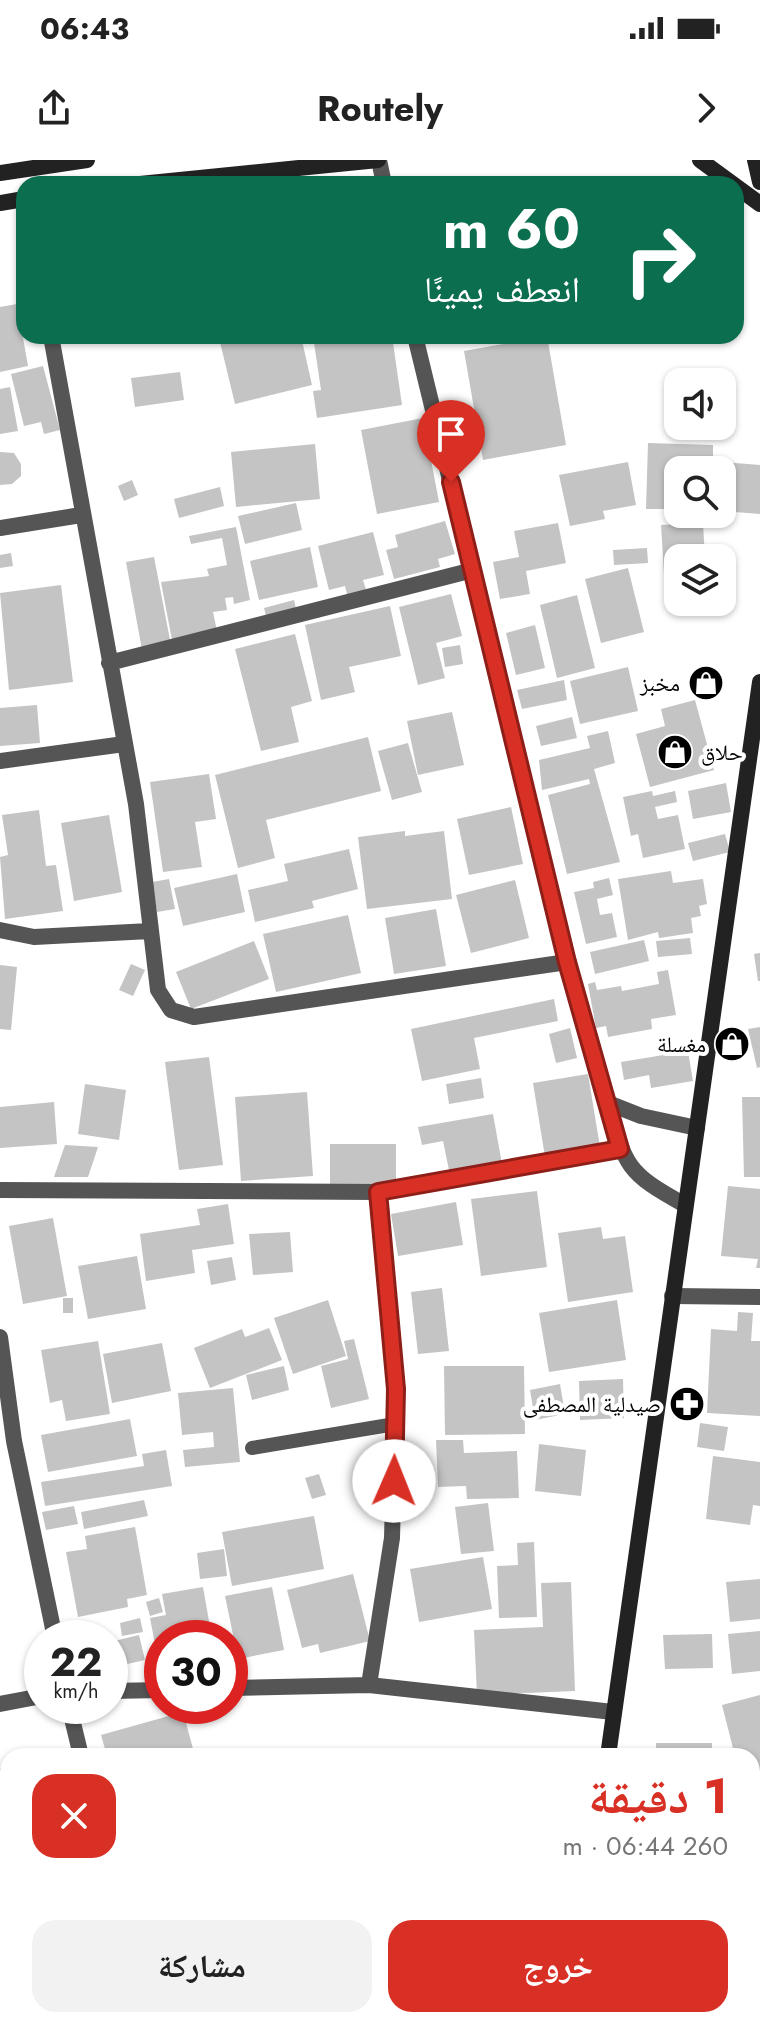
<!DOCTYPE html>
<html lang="ar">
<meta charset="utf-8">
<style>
body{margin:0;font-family:Jost,"Noto Naskh Arabic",sans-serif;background:#f2f2f2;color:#222;direction:rtl;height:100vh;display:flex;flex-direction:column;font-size:30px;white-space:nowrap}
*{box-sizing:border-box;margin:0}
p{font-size:26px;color:#767676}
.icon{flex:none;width:44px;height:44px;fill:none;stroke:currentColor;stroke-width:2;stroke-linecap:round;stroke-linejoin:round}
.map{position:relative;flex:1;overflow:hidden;direction:ltr}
.drawer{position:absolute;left:0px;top:1588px;width:760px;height:280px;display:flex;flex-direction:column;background:#fff;border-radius:24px 24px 0 0;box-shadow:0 2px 6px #0004;direction:rtl}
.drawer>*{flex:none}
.hud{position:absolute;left:16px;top:16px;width:728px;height:168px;border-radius:24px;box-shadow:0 2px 6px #0004;direction:rtl;background:#0b6e4f;color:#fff;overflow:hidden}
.buttons{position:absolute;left:664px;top:208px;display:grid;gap:16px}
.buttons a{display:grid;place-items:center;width:72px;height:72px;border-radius:16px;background:#fff;box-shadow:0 2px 6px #0004;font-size:40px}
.speed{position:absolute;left:24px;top:1460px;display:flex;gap:16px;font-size:40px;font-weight:700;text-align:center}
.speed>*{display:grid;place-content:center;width:104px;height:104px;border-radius:50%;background:#fff;box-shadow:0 2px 6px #0004;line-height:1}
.speed small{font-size:20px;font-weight:400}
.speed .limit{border:12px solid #d22;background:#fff;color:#111}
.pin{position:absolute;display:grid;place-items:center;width:68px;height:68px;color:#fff;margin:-82px -34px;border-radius:50% 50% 50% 0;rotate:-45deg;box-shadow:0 0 8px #0007}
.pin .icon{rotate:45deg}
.me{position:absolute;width:88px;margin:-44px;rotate:1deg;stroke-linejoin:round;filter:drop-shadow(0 0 6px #0008)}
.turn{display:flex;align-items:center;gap:28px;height:168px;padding:0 32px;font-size:36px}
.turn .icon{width:104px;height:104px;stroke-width:2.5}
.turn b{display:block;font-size:56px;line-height:68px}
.round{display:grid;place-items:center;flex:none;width:84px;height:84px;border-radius:24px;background:#f2f2f2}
.headline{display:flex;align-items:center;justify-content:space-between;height:136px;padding:0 32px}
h1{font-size:48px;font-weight:700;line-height:60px;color:#d93025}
.primary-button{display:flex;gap:16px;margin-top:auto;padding:16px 32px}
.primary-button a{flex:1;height:92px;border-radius:24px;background:#d93025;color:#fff;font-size:32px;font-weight:700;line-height:92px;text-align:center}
.primary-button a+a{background:#f2f2f2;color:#222}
.status{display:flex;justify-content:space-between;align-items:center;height:56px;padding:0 40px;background:#fff;direction:ltr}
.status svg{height:22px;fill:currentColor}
header{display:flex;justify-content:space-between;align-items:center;height:104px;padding:0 32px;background:#fff;font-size:36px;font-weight:700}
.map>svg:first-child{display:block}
.building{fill:#c4c4c4}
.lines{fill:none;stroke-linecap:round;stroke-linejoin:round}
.service{stroke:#555;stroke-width:14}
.minor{stroke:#555;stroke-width:16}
.secondary{stroke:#222;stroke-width:16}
.route-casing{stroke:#8d1f18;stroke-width:20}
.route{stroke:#d93025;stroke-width:14}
.labels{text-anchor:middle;stroke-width:8;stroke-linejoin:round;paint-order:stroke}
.poi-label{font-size:22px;fill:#000;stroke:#fff;text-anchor:end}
</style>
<div class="status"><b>06:43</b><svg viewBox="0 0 49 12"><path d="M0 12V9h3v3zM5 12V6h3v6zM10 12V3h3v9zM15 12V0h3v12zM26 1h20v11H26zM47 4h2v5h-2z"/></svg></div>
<header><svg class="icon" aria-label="forward" viewBox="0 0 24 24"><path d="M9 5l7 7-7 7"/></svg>Routely<svg class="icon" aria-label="share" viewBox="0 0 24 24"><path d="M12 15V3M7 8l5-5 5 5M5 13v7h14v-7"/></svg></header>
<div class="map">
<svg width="760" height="1868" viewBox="0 0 760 1868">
<rect width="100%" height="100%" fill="#fff"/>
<!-- building -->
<path class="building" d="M17 144 28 206 0 212V147Z
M246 176H301L312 225 235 244 220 182Z
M313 176H392L402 245 317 258 313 231 321 230Z
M547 176 566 285 483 300 464 191Z
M43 206 60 270 44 274 41 262 24 266 11 214Z
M180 212 184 240 135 247 131 218Z
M10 227 18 271 0 274V229Z
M722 238H731V265H722Z
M670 239H678V266H670Z
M423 258 439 342 377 354 361 270Z
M648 283 713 285V310H678V349H646Z
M315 284 320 339 236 347 231 292Z
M0 292 14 293 21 304V316L12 324 0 325Z
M628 302 636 345 603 351 605 359 570 366 559 315Z
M723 302 760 305V354L722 351Z
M132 320 138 335 124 341 118 326Z
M220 327 224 346 179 358 174 339Z
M296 343 302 370 245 384 238 356Z
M445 361 455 394 438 399 440 407 394 419 386 390 398 387 395 375Z
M558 363 566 403 526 411 530 434 500 439 493 402 519 397 514 371Z
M703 363 705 398H678V442L697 444 666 447 661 365Z
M236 367 250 440 234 444 233 437 225 438 227 450 213 452 217 471 172 480 161 422 209 416 207 409 227 405 222 378 191 384 189 376Z
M373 372 384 415 363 420 367 433 348 438 345 426 329 430 318 386Z
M310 387 318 427 259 440 250 401Z
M647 388 648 403 614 405 613 390Z
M11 393 13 406 0 408V395Z
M154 397 171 485 142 490 126 402Z
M628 408 644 472 601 483 585 419Z
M61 425 73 522 9 530 0 433Z
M451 434 462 476 436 483 445 518 418 525 399 447Z
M577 435 595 508 557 518 540 445Z
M294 440 297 453 267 460 264 448Z
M390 446 401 496 349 507 355 532 321 540 305 465Z
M535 465 545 508 516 515 506 473Z
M295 474 312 541 291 547 299 582 261 591 235 489Z
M460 485 463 504 445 507 442 488Z
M628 507 638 551 580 564 570 521Z
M564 520 567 540 522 549 517 530Z
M695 540 714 610 650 627 636 574 665 566 661 549Z
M37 545 40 583 0 586V548Z
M452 552 464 605 418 615 407 561Z
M572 557 577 578 541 586 536 566Z
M608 571 615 603 594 609 620 702 567 714 548 635 590 624 589 619 542 630 539 600 590 588 587 576Z
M368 577 381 631 266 660 275 698 238 708 215 615Z
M408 583 422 632 392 640 378 591Z
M209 614 216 659 195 662 202 707 163 712 150 622Z
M726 623 731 652 693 659 688 631Z
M652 631 653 636 675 631 677 642 655 647 658 659 678 655 685 689 643 698 638 674 631 676 623 637Z
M511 647 523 704 469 715 457 659Z
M39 650 46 706 56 705 63 751 5 759 0 697 8 695 2 655Z
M109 655 122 732 74 741 61 663Z
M405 671V676L444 671 452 739 367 749 358 677Z
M725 674 730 692 693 701 688 683Z
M349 689 358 729 312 741 314 748 255 762 248 730 288 721 284 704Z
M671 711 673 723 703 719 707 744 699 746 701 756 691 758 693 773 659 778 658 772 628 780 618 719Z
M237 714 245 752 183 766 174 728Z
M609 718 613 735 597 739 600 755 612 753 617 777 586 784 574 732 594 728 593 722Z
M169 719 175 749 157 752 152 722Z
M515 720 529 778 471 793 456 735Z
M436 749 446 806 394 814 385 758Z
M348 755 361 813 276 832 263 774Z
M690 778 692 794 658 797 656 781Z
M644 780 649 801 595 814 590 792Z
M254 781 269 819 191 849 176 812Z
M760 793V821H758L754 794Z
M131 804 145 810 133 836 119 830Z
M0 805 17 807 11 870 0 869Z
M668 810 676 855 651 859 652 869 608 877 606 866 596 868 588 824 595 822 597 830 621 826 622 831 659 824 657 812Z
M554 839 558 861 474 878 480 909 422 921 411 869Z
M760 867V907L757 908 748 869Z
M570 868 577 898 556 903 549 874Z
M688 891 693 921 651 928 649 915 624 920 621 902Z
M209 897 223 1005 179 1010 165 902Z
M588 914 600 987 545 997 533 923Z
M481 918 484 938 449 944 446 924Z
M85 924 126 930 119 980 78 974Z
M307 932 313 1016 241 1021 235 937Z
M742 937H760V1017H744Z
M54 942 57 984 0 988V947Z
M493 954 502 1004 450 1015 443 981 422 985 418 967Z
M330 984H396V1026L330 1025Z
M65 985 98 987 88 1017H54Z
M728 1026 760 1029V1108H756L758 1099 721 1096Z
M537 1031 547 1107 481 1116 471 1039Z
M456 1042 463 1085 398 1096 391 1054Z
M228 1044 234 1084 192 1090 195 1113 146 1121 140 1074 200 1065 197 1049Z
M53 1058 67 1136 23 1144 9 1066Z
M601 1067 603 1079 625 1076 633 1132 568 1142 558 1073Z
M290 1072 293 1112 253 1115 249 1074Z
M137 1096 146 1149 88 1159 78 1106Z
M232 1097 236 1120 211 1125 207 1101Z
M442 1128 449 1191 418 1194 411 1132Z
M63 1138H73V1153H63Z
M328 1140 346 1196 293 1214 274 1158Z
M617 1140 626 1200 549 1212 539 1153Z
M738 1152 753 1153 751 1181H760V1256L707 1253 711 1169 737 1171Z
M269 1168 282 1200 210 1228 194 1188 242 1169 245 1177Z
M354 1179 369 1239 331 1248 321 1206 348 1199 344 1181Z
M98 1181 110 1254 66 1261 62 1240 50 1243 41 1190Z
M162 1183 171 1231 112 1243 103 1194Z
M284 1206 289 1230 252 1240 246 1215Z
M444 1206H524L525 1274 445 1275Z
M623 1219 624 1258 580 1260 579 1221Z
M560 1224 565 1254 535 1260 530 1230Z
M233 1228 240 1302 185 1307 183 1290 214 1287 213 1272 182 1275 178 1233Z
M130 1259 137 1296 48 1312 41 1275Z
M700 1263 728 1267 724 1291 697 1287Z
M436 1280H463L464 1293 517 1291 519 1338 467 1339 466 1326 438 1327Z
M539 1284 586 1290 581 1336 535 1331Z
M166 1290 172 1326 45 1346 41 1322 144 1306 142 1294Z
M713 1296 760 1302V1346L753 1345 750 1365 706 1359Z
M319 1314 326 1335 312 1339 305 1318Z
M144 1340 148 1356 84 1369 81 1352Z
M488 1343 494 1391 461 1394 455 1347Z
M74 1346 78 1364 46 1370 42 1352Z
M314 1356 324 1409 232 1426 222 1372Z
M135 1367 147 1435 127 1439 128 1447 78 1457 66 1392 87 1389 85 1376Z
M534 1382 537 1457 499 1458 497 1406 518 1405 517 1383Z
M224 1389 227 1416 200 1419 197 1393Z
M483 1397 492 1449 419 1462 410 1409Z
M353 1414 370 1481 320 1493 318 1484 302 1488 287 1430Z
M760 1419V1459L730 1462 726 1422Z
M571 1422 575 1531 477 1535 474 1470 543 1467 541 1423Z
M203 1427 212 1478H162V1499L158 1500 150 1458 166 1455 162 1434Z
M272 1427 284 1490 238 1499 225 1436Z
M159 1438 163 1452 150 1456 146 1442Z
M140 1458 143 1472 122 1476 120 1463Z
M760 1471V1511L732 1514 728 1474Z
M712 1474 713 1508 665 1509 663 1475Z
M139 1475 145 1500 110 1508V1482Z
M760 1535V1611L752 1613V1596H735L722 1545Z
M183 1552 195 1596H107L101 1575Z
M656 1583H712V1596H656Z
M354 1588 355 1596H326V1595Z
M8 1606V1666L0 1668V1608Z
M760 1652V1705H753L755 1653Z
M8 1710V1765L0 1766V1711Z
M0 1804H8V1860H59L60 1868H0Z
M760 1806V1854L752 1856V1808Z
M102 1860H159L161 1868H103Z
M450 1860H521V1868H449Z
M676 1860H733V1868H675Z"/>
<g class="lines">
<!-- service -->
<path class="service" d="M252 1288 395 1264"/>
<!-- minor -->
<path class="minor" d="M379 0 384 24
M51 176 136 644 158 830 171 850 194 857 567 802
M415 176 567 802 608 943 641 956 697 968
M0 368 81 355
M109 503 473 410
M0 601 124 584
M0 770 34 777 150 771
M608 943C625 1007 627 1013 685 1045
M0 1030 378 1032 620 989
M672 1136 760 1137
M0 1177 14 1281 55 1478
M369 1525 392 1378 396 1229 378 1032
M230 1528 369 1525 613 1552
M110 1531 162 1530
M0 1544 42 1536
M69 1546 81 1596
M77 1860 78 1868
M237 1868 238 1860"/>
<!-- secondary -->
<path class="secondary" d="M700 0 760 44
M755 0 760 22
M0 13 87 0
M140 24 378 0
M0 43 24 39
M608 1596 760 522
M577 1868 578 1860"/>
</g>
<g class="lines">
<defs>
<path id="route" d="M394 1321 396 1229 378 1032 620 989 567 802 451 322"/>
</defs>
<!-- route casing -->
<use href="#route" class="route-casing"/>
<!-- route -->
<use href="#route" class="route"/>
</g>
<!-- icons -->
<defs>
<symbol id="shop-disc" viewBox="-11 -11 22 22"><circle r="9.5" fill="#000" stroke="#fff"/><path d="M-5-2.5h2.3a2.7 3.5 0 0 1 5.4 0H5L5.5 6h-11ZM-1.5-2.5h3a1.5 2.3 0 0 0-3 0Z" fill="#fff"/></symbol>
<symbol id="pharmacy-disc" viewBox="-11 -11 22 22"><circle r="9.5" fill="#000" stroke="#fff"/><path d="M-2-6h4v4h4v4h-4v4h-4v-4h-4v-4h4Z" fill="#fff"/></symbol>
</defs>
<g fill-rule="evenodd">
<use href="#shop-disc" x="686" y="503" width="40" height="40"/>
<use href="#shop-disc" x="655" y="572" width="40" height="40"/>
<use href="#shop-disc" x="712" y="864" width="40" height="40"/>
<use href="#pharmacy-disc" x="667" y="1224" width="40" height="40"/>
</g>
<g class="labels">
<!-- poi labels -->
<g class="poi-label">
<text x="680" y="531">مخبز</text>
<text x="701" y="600" text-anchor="start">حلاق</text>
<text x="706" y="892">مغسلة</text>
<text x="661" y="1252">صيدلية المصطفى</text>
</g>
</g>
</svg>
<div class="buttons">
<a><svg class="icon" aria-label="sound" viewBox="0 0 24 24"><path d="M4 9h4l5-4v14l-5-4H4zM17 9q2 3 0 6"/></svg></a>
<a><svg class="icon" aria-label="search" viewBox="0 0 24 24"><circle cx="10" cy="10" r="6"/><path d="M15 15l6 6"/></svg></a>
<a><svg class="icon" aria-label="layers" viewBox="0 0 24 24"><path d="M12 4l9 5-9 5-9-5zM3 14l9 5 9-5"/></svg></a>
</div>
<div class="speed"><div>22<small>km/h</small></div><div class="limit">30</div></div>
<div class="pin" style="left:451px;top:322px;background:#d93025"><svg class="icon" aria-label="arrive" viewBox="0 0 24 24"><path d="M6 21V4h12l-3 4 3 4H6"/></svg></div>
<svg class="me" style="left:394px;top:1321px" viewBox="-20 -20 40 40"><circle r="19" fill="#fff"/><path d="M0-13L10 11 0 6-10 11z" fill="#d93025"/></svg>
<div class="hud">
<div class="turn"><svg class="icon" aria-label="right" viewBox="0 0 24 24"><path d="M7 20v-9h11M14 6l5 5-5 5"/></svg><div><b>60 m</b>انعطف يمينًا</div></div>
</div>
<section class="drawer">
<div class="headline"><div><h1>1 دقيقة</h1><p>260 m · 06:44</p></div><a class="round" style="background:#d93025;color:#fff"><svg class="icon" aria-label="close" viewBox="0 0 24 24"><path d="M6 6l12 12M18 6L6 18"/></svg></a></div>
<div class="primary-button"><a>خروج</a><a>مشاركة</a></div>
</section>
</div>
